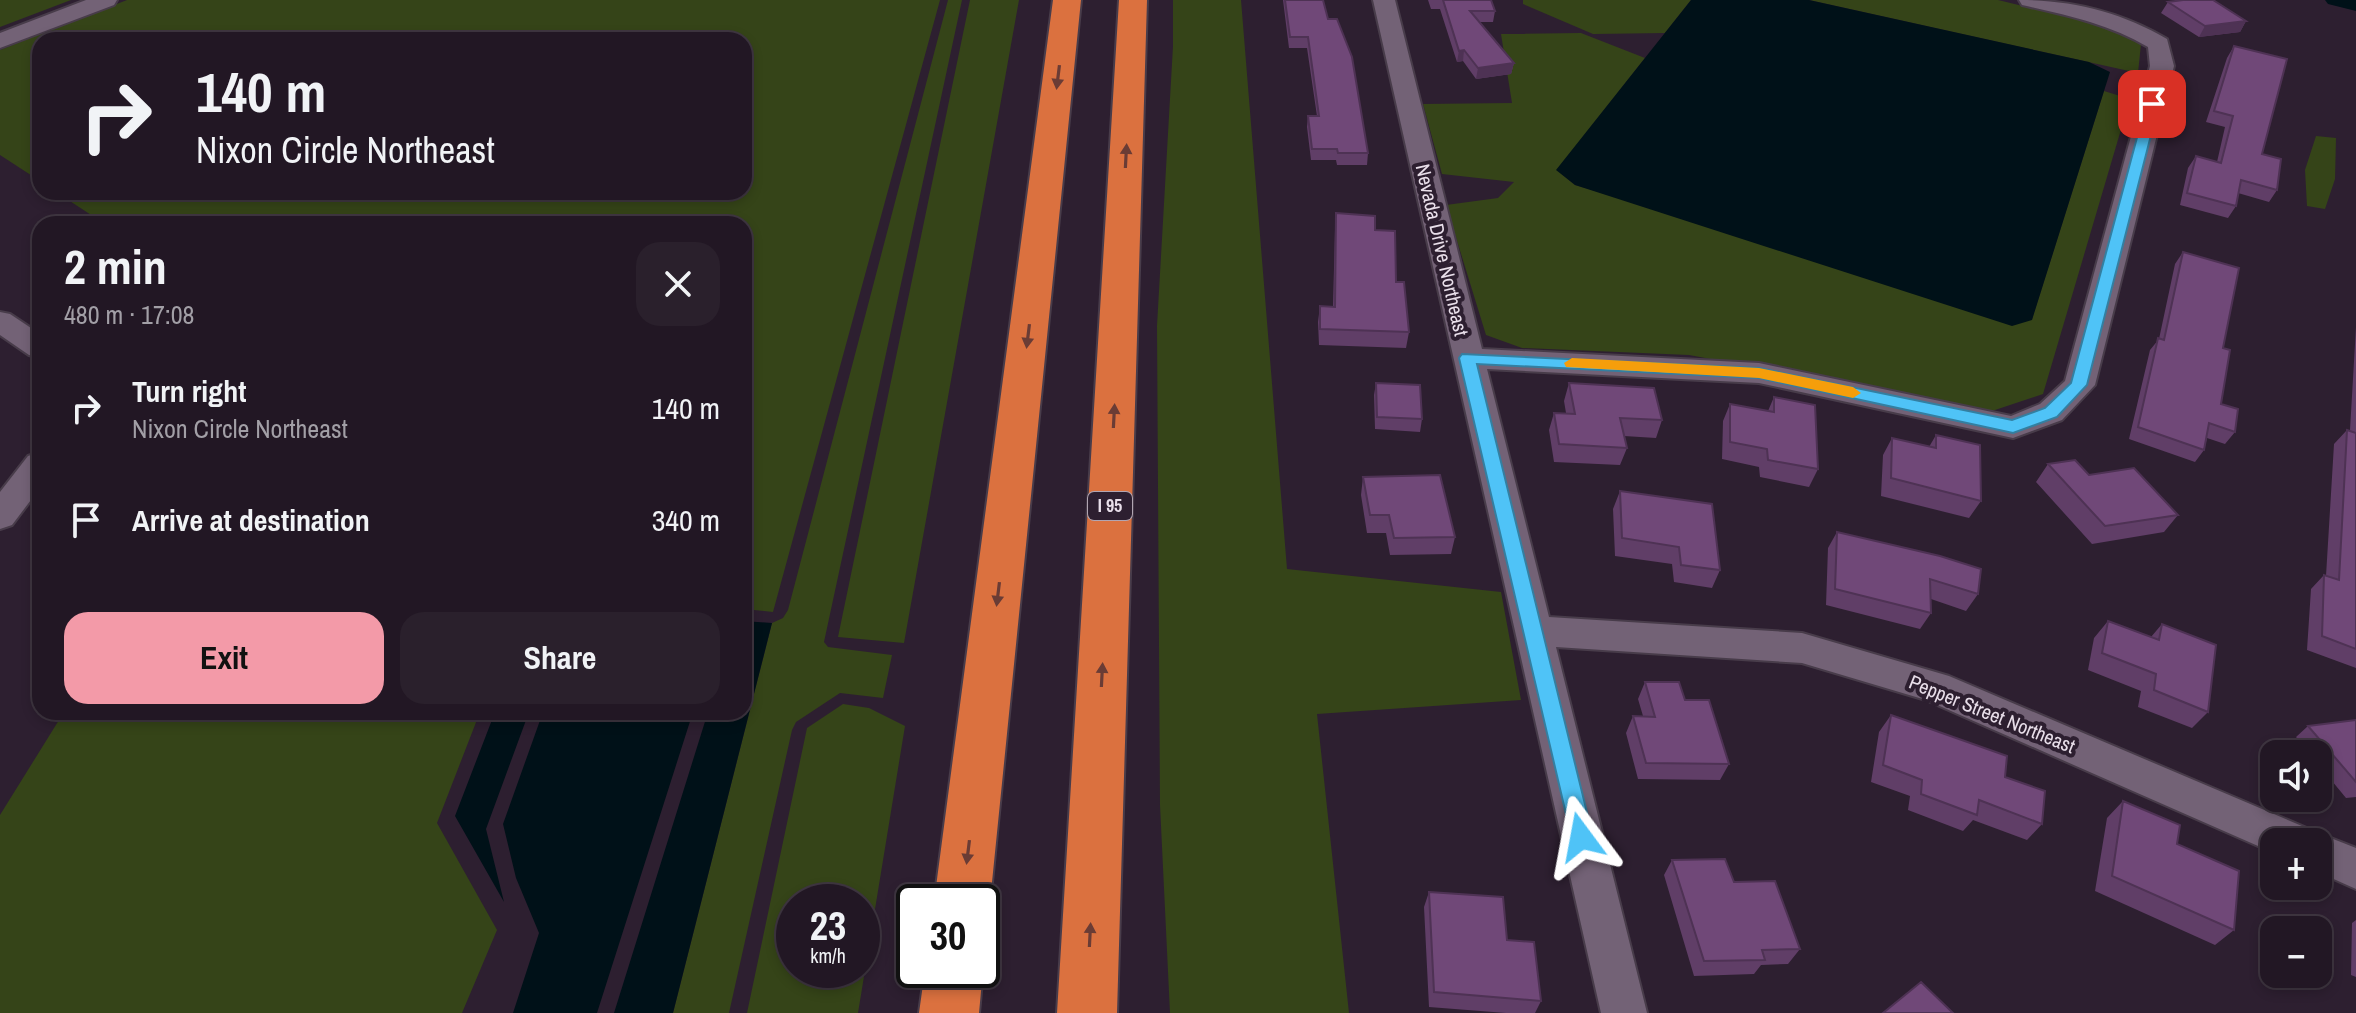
<!DOCTYPE html>
<meta charset="utf-8">
<style>
body{margin:0;font-family:"Archivo Narrow",sans-serif;background:#2a202c;color:#f1f3f6;height:100vh;display:flex;flex-direction:column;font-size:30px;white-space:nowrap}
*{box-sizing:border-box;margin:0}
p{font-size:26px;color:#a29fa6}
.icon{flex:none;width:44px;height:44px;fill:none;stroke:currentColor;stroke-width:2;stroke-linecap:round;stroke-linejoin:round}
.map{position:relative;flex:1;overflow:hidden}
.sheet{position:absolute;left:32px;top:216px;width:720px;height:504px;display:flex;flex-direction:column;background:#221724;border-radius:24px;box-shadow:0 4px 12px #0003,0 0 0 2px #3f3641}
.sheet>*{flex:none}
.banner{position:absolute;left:32px;top:32px;width:720px;height:168px;border-radius:24px;box-shadow:0 4px 12px #0003,0 0 0 2px #3f3641;background:#221724;color:#f1f3f6;overflow:hidden}
.controls{position:absolute;left:2260px;top:740px;display:grid;gap:16px}
.controls a{display:grid;place-items:center;width:72px;height:72px;border-radius:16px;background:#221724;box-shadow:0 4px 12px #0003,0 0 0 2px #3f3641;font-size:40px}
.speed{position:absolute;left:776px;top:884px;display:flex;gap:16px;font-size:40px;font-weight:700;text-align:center}
.speed>*{display:grid;place-content:center;width:104px;height:104px;border-radius:50%;background:#221724;box-shadow:0 4px 12px #0003,0 0 0 2px #3f3641;line-height:1}
.speed small{font-size:20px;font-weight:400}
.speed .limit{border:4px solid #111;border-radius:12px;background:#fff;color:#111}
.pin{position:absolute;display:grid;place-items:center;width:68px;height:68px;color:#fff;margin:-34px;border-radius:16px;box-shadow:0 4px 12px #0006}
.me{position:absolute;width:88px;margin:-44px;rotate:347deg;stroke-linejoin:round;filter:drop-shadow(0 0 6px #0008)}
.turn{display:flex;align-items:center;gap:28px;height:168px;padding:0 32px;font-size:36px}
.turn .icon{width:104px;height:104px;stroke-width:2.5}
.turn b{display:block;font-size:56px;line-height:68px}
.round{display:grid;place-items:center;flex:none;width:84px;height:84px;border-radius:24px;background:#2a202c}
.headline{display:flex;align-items:center;justify-content:space-between;height:136px;padding:0 32px}
h1{font-size:48px;font-weight:700;line-height:60px}
.action{display:flex;gap:16px;margin-top:auto;padding:16px 32px}
.action a{flex:1;height:92px;border-radius:24px;background:#f39aa8;color:#111;font-size:32px;font-weight:700;line-height:92px;text-align:center}
.action a+a{background:#2a202c;color:#f1f3f6}
ul{padding:0;list-style:none}
li{display:flex;align-items:center;gap:24px;height:112px;padding:0 32px}
li div{flex:1}
li b{display:block;font-size:30px}
li em{font-style:normal}
.map>svg:first-child{display:block}
.green{fill:#354418;fill-rule:evenodd}
.water{fill:#001118}
.lines{fill:none;stroke-linecap:round;stroke-linejoin:round}
.canal{fill:#001118;fill-rule:evenodd}
.minor-casing{stroke:#483c4a;stroke-width:4}
.highway-casing{stroke:#483c4a;stroke-width:4}
.minor{fill:#736276;fill-rule:evenodd}
.highway{fill:#db713f;fill-rule:evenodd}
.wall{fill:#603e67}
.shaded-wall{fill:#4e3254}
.building{fill:#704878;stroke:#4e3254;stroke-width:2}
.oneway{fill:#6a3c35}
.route{fill:#4fc3f7;stroke:#337fa1;stroke-width:2}
.slow{fill:#f59e0b}
.labels{text-anchor:middle;stroke-width:8;stroke-linejoin:round;paint-order:stroke}
.shield{fill:#2d1f30;stroke:#b1a5b2;stroke-width:2}
.shield-label{font-size:18px;font-weight:bold;fill:#e9dfea}
.street-label{font-size:20px;fill:#e9dfea;stroke:#2d1f30}
</style>
<div class="map">
<svg width="2356" height="1013" viewBox="0 0 2356 1013">
<rect width="100%" height="100%" fill="#2d1f30"/>
<!-- green -->
<path class="green" d="M0 0H71L0 27Z
M127 0H940L773 612 744 609V224H105L56 192H744V40H40V181L0 155V50Z
M948 0H962L824 642 828 647 892 655 883 698 840 693 796 722 792 730 729 1013H673L772 623 783 618 788 610Z
M970 0H1019L904 643 838 637Z
M1173 0H1241L1287 569 1501 592 1521 700 1317 714 1349 1013H1170L1160 805 1157 326 1173 46Z
M1523 0H1691L1665 33 1593 34 1523 4Z
M1809 0H1998L2108 27 2141 44 2138 73Z
M1581 33 1645 58 1557 170 1575 185 2032 319 2104 91 2130 99 2043 394 1992 411 1689 355 1522 348 1486 335 1446 205 1498 198 1514 182 1442 174 1423 104 1512 103 1501 34Z
M2316 136 2336 138 2335 179 2325 209 2307 206 2305 170Z
M843 704 869 708 905 726 858 1013H747L807 728ZM794 902H862V970H794Z
M64 712H480L437 823 497 930 462 1013H0V815Z"/>
<!-- water -->
<path class="water" d="M1691 0H1809L2089 62 2110 72 2032 320 2012 326 1575 185 1556 170Z
M744 621 772 623 673 1013H614L708 712H744Z
M495 712H529L486 829 504 902 455 816Z
M543 712H693L597 1013H513L539 933 516 878 503 824Z"/>
<g class="lines">
<!-- canal -->
<path class="canal" d="M2325 0H2356V11L2328 4Z"/>
<defs>
<path id="minor" d="M86 0H117L114 5 0 48V33Z
M1373 0H1395L1482 349 1759 363 2011 416 2040 404 2065 381 2150 66 2148 47C2109 24 2066 15 2022 5L2019 0C2072 0 2121 12 2167 39L2174 66 2095 385 2062 420 2013 438 1759 383 1487 369 1549 617 1802 633 1949 676 2309 829 2312 835 2318 833 2356 848V889L2318 872V842H2274V853L1926 700 1802 663 1556 647 1647 1013H1601Z
M0 312 10 314 40 334V358L29 355 0 335Z
M40 452V488L12 525 0 529V492L28 456Z"/>
<path id="highway" d="M1053 0H1081L990 902 982 920V902H934Z
M1119 0H1147L1117 1013H1057Z
M982 967 983 970 979 1013H919L925 970H982Z"/>
</defs>
<!-- minor casing -->
<use href="#minor" class="minor-casing"/>
<!-- highway casing -->
<use href="#highway" class="highway-casing"/>
<!-- minor -->
<use href="#minor" class="minor"/>
<!-- highway -->
<use href="#highway" class="highway"/>
</g>
<!-- wall -->
<path class="wall" d="M1283 0H1323L1328 19 1368 153 1367 165H1337L1336 160H1311L1307 127 1308 116H1317L1307 48H1289Z
M1428 0H1491L1495 11 1493 22H1479L1514 63 1511 74 1476 79 1463 61 1457 62 1440 9H1431Z
M2168 2 2246 21 2240 32 2199 37 2161 13Z
M2234 46 2262 154 2277 190 2269 202 2238 193 2236 206 2228 218 2180 205 2188 168 2196 156 2217 162 2225 127 2206 122 2227 58Z
M1336 213 1375 230 1396 282 1409 332 1406 348 1319 345 1318 322 1320 306 1333 307 1335 229Z
M2183 252 2223 348 2221 404 2235 432 2225 444 2207 438 2204 450 2195 462 2129 439 2150 350 2159 339 2175 264Z
M2356 327V668L2307 650 2311 589 2324 575 2326 576 2334 444 2347 430H2350Z
M1376 383 1422 419 1420 432 1375 429 1374 395Z
M1569 383 1662 420 1656 438 1624 436 1627 448 1620 465 1554 462 1549 430 1554 413H1566L1564 401Z
M1774 397 1818 469 1809 487 1760 477 1759 467 1722 459 1723 421 1730 404 1768 411Z
M1936 435 1981 501 1969 518 1881 496 1883 455 1892 438 1929 447Z
M2048 464 2089 475 2178 515 2164 532 2092 544 2036 482Z
M1363 477 1455 537 1451 554 1390 555 1386 533H1367L1361 495Z
M1620 491 1720 570 1712 588 1674 582 1672 564 1615 556 1613 509Z
M1837 532 1978 594 1966 611 1931 599V613L1920 629 1826 605 1828 548Z
M2108 621 2151 637 2162 624 2208 712 2192 728 2138 707 2141 691 2088 670 2094 638Z
M1645 682 1685 700 1729 764 1720 780 1638 779 1626 733 1633 716H1643L1638 699Z
M1891 715 2005 777 2042 824 2027 840 1973 820 1963 831 1908 810 1910 796 1871 782 1879 732Z
M2356 720V797L2346 798 2318 764V754H2310L2296 737 2308 726Z
M2123 801 2177 844 2234 930 2215 945 2095 891 2107 818Z
M1672 860 1734 882 1800 949 1788 964 1761 965 1754 974 1694 976 1664 875Z
M1429 892 1507 940 1541 1001 1535 1013H1506L1429 1007 1424 907Z
M2356 920V977L2351 975 2352 923Z"/>
<!-- shaded-wall -->
<path class="shaded-wall" d="M2246 21 2240 32 2199 37 2205 26Z
M1464 50 1463 61 1457 62 1459 51Z
M1514 63 1511 74 1476 79 1478 68Z"/>
<!-- building -->
<path class="building" d="M1285 0H1323L1328 19H1337L1352 57 1368 153H1338L1337 149H1312L1308 116H1319L1308 37H1290Z
M1443 0H1491L1495 11H1470L1514 63 1478 68 1464 50 1459 51Z
M2183 0H2213L2246 21 2205 26 2168 2Z
M2234 46 2287 59 2262 154 2281 159 2277 190 2241 180 2236 206 2187 193 2196 156 2221 163 2233 116 2214 111Z
M1336 213 1375 216V230L1395 231 1396 282H1404L1409 332 1320 329V306L1335 307Z
M2183 252 2239 268 2223 348 2230 350 2221 404 2238 409 2235 432 2209 423 2204 450 2138 427 2158 338 2164 340Z
M1376 383 1420 385 1422 419 1377 417Z
M1569 383 1654 388 1662 420 1620 418 1627 448 1559 444 1554 413 1575 414Z
M1774 397 1815 405 1818 469 1768 460 1767 449 1730 442V404L1774 412Z
M2347 430 2356 433V649L2322 636 2324 575 2339 580Z
M1936 435 1980 445 1981 501 1891 478 1892 438 1936 448Z
M2075 460 2089 475 2134 468 2178 515 2105 526 2048 464Z
M1440 475 1455 537 1394 538 1389 515H1370L1363 477Z
M1620 491 1712 504 1720 570 1681 565 1679 547 1622 538Z
M1837 532 1940 556 1981 569 1978 594 1930 579 1931 613 1835 589Z
M2108 621 2159 640 2162 624 2216 645 2208 712 2154 690 2156 674 2102 653Z
M1645 682H1679L1685 700H1709L1729 764 1646 763 1633 716 1655 717Z
M1891 715 2007 756 2005 777 2045 791 2042 824 1979 800 1977 815 1921 794 1922 780 1883 765Z
M2356 720V782L2308 726Z
M2123 801 2180 825 2177 844 2239 871 2234 930 2112 876Z
M1725 859 1734 882 1775 881 1800 949 1762 950 1765 960 1704 961 1672 860Z
M1429 892 1503 897 1507 940 1534 942 1541 1001 1434 992Z
M1921 982 1953 1013H1883Z"/>
<!-- one-way arrows -->
<defs><path id="oneway-solid" d="M-6-.8H1V-3.2L6.5 0L1 3.2V.8H-6Z" transform="scale(2)"/></defs>
<g class="oneway">
<use href="#oneway-solid" transform="translate(1058 77) rotate(97)"/>
<use href="#oneway-solid" transform="translate(1126 156) rotate(-87)"/>
<use href="#oneway-solid" transform="translate(1028 336) rotate(97)"/>
<use href="#oneway-solid" transform="translate(1114 416) rotate(-87)"/>
<use href="#oneway-solid" transform="translate(998 594) rotate(97)"/>
<use href="#oneway-solid" transform="translate(1102 675) rotate(-87)"/>
<use href="#oneway-solid" transform="translate(968 852) rotate(97)"/>
<use href="#oneway-solid" transform="translate(1090 935) rotate(-87)"/>
</g>
<!-- route -->
<path class="route" d="M2152 100 2159 104 2087 385 2057 417 2013 433 1759 378 1477 364 1593 837 1589 844 1581 847 1573 844 1459 358 1462 354 1759 368 2012 420 2045 408 2071 383 2146 104Z"/>
<!-- slow -->
<path class="slow" d="M1572 358 1759 368 1853 387 1861 393 1853 398 1759 378 1566 367 1564 363Z"/>
<g class="labels">
<!-- shield labels -->
<rect class="shield" x="1088" y="492" width="44" height="28" rx="6"/>
<g class="shield-label">
<text x="1110" y="512">I 95</text>
</g>
<!-- street labels -->
<g class="street-label">
<text transform="translate(1442 250) rotate(77)" y="7">Nevada Drive Northeast</text>
<text transform="translate(1992 714) rotate(22)" y="7">Pepper Street Northeast</text>
</g>
</g>
</svg>
<div class="controls">
<a><svg class="icon" aria-label="sound" viewBox="0 0 24 24"><path d="M4 9h4l5-4v14l-5-4H4zM17 9q2 3 0 6"/></svg></a>
<a>+</a>
<a>−</a>
</div>
<div class="speed"><div>23<small>km/h</small></div><div class="limit">30</div></div>
<div class="pin" style="left:2152px;top:104px;background:#d93025"><svg class="icon" aria-label="arrive" viewBox="0 0 24 24"><path d="M6 21V4h12l-3 4 3 4H6"/></svg></div>
<svg class="me" style="left:1581px;top:837px" viewBox="-20 -20 40 40"><path d="M0-17L14 15 0 8-14 15z" fill="#4fc3f7" stroke="#fff" stroke-width="4"/></svg>
<div class="banner">
<div class="turn"><svg class="icon" aria-label="right" viewBox="0 0 24 24"><path d="M7 20v-9h11M14 6l5 5-5 5"/></svg><div><b>140 m</b>Nixon Circle Northeast</div></div>
</div>
<section class="sheet">
<div class="headline"><div><h1>2 min</h1><p>480 m · 17:08</p></div><a class="round"><svg class="icon" aria-label="close" viewBox="0 0 24 24"><path d="M6 6l12 12M18 6L6 18"/></svg></a></div>
<ul>
<li><svg class="icon" aria-label="right" viewBox="0 0 24 24"><path d="M7 20v-9h11M14 6l5 5-5 5"/></svg><div><b>Turn right</b><p>Nixon Circle Northeast</p></div><em>140 m</em></li>
<li><svg class="icon" aria-label="arrive" viewBox="0 0 24 24"><path d="M6 21V4h12l-3 4 3 4H6"/></svg><div><b>Arrive at destination</b></div><em>340 m</em></li>
</ul>
<div class="action"><a>Exit</a><a>Share</a></div>
</section>
</div>
